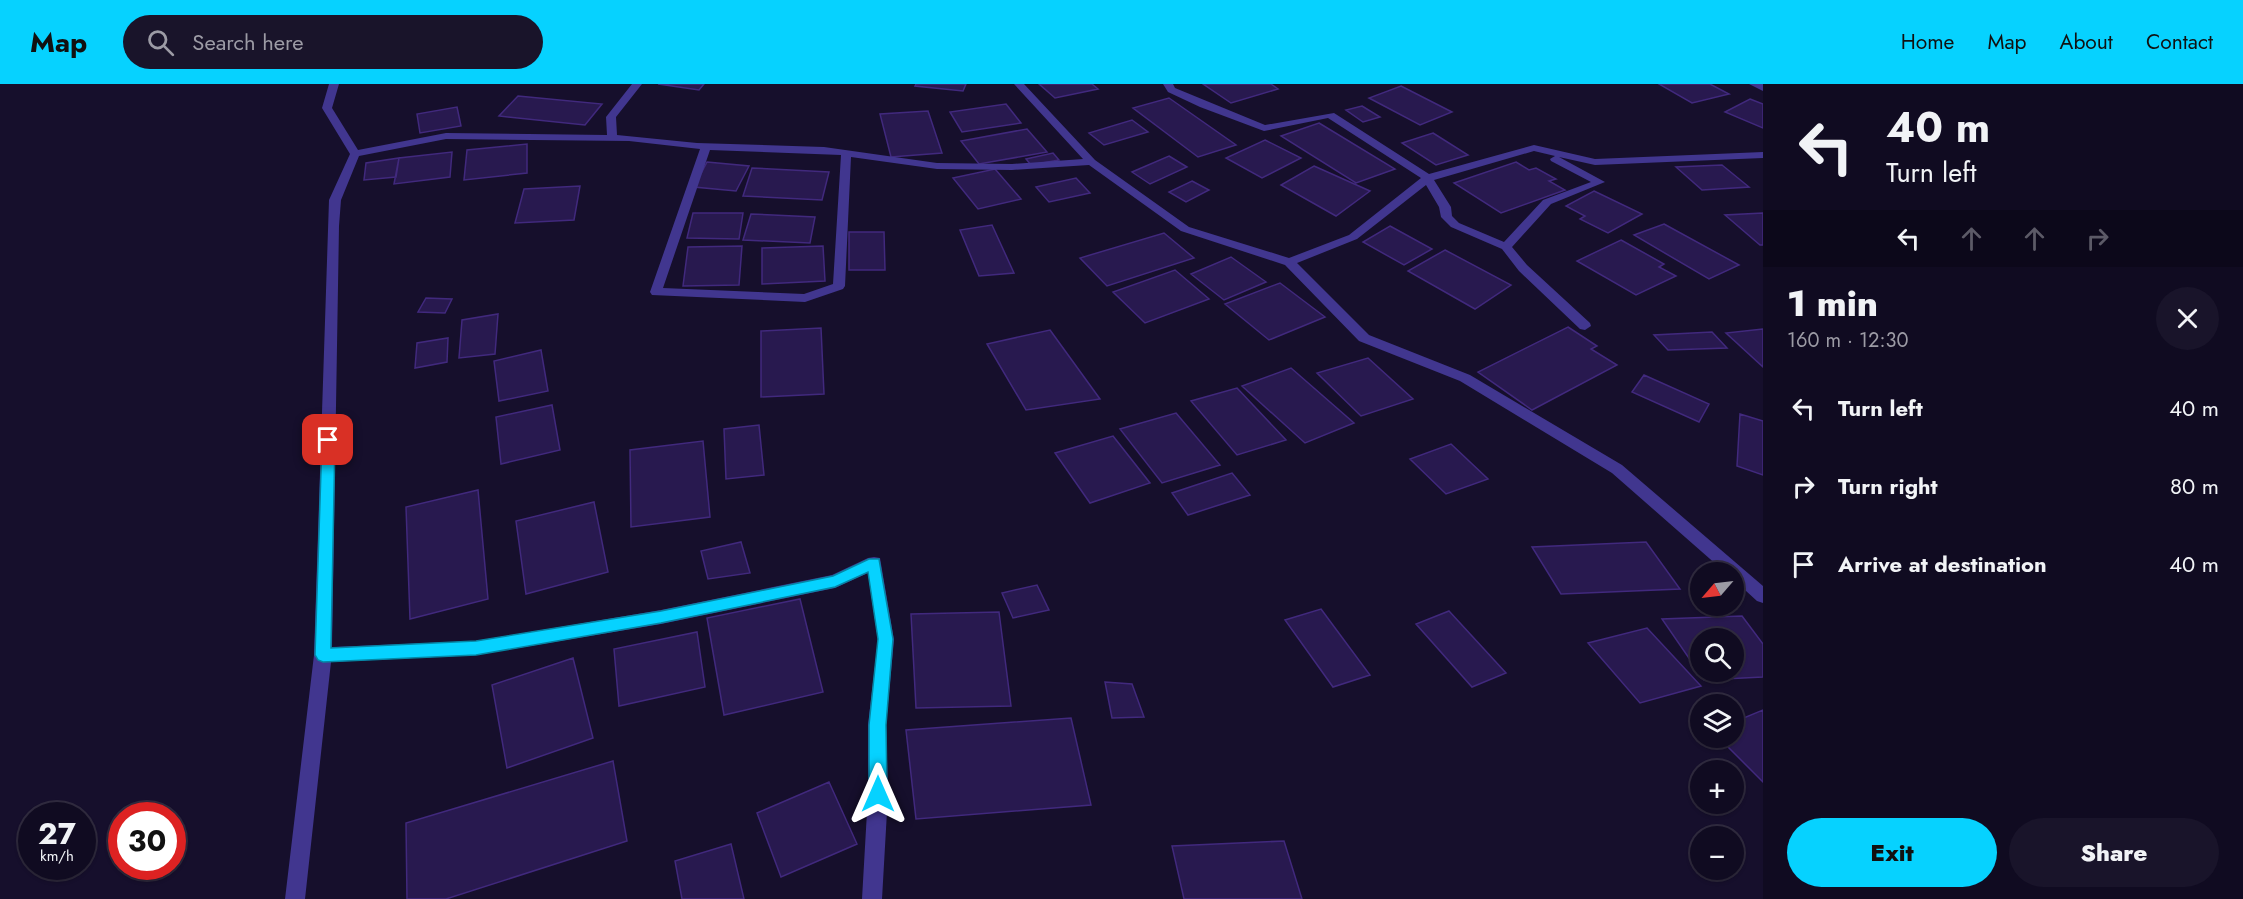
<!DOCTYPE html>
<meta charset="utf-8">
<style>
body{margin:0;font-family:Jost,sans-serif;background:#19142a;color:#f1f3f6;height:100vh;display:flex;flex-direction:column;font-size:22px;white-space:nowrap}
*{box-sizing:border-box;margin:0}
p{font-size:20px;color:#9c9ba5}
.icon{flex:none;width:33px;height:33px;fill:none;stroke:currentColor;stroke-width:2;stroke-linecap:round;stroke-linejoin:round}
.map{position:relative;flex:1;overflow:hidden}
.drawer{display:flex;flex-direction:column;background:#100b21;width:480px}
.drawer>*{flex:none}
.guide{background:#100b21;color:#f1f3f6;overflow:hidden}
.needle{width:39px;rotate:242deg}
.controls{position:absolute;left:1690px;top:478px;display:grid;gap:12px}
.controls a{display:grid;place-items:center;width:54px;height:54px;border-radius:50%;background:#100b21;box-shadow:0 2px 4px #0004,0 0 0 2px #302b3f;font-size:30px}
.speed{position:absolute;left:18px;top:718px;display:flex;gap:12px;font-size:30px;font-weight:700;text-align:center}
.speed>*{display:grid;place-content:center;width:78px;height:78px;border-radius:50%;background:#100b21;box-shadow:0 2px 4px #0004,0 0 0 2px #302b3f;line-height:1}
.speed small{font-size:15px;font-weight:400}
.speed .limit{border:9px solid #d22;background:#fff;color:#111}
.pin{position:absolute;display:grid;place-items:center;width:51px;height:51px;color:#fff;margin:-26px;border-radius:12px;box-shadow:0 3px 9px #0006}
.me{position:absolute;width:66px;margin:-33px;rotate:0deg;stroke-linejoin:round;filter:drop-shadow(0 0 4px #0008)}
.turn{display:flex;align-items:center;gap:21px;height:126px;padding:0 24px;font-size:27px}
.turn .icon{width:78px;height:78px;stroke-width:2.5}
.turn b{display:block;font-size:42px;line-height:51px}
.lanes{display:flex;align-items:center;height:57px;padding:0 24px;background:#0003;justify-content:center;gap:30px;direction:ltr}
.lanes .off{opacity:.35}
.round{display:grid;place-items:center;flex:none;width:63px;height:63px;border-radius:32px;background:#19142a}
.overview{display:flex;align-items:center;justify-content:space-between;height:102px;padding:0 24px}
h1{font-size:36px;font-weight:800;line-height:45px}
.cta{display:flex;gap:12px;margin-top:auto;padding:12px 24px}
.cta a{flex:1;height:69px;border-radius:36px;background:#06d2ff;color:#111;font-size:24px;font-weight:800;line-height:69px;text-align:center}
.cta a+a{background:#19142a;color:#f1f3f6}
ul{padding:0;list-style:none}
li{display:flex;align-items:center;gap:18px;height:78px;padding:0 24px}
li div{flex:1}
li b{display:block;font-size:22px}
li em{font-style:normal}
header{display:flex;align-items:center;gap:36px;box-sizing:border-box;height:84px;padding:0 30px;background:#06d2ff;color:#111}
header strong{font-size:28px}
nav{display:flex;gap:33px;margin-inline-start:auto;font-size:21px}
.search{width:420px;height:54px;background:#19142a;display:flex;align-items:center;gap:15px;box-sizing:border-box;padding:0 21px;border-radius:33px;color:#9c9ba5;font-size:22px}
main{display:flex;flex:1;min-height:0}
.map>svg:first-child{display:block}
.building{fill:#28194f;stroke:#41297d;stroke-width:1.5;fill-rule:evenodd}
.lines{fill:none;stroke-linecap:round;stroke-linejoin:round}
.minor{fill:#41368f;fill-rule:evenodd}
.route{fill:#06d2ff;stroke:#0488a6;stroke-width:1.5}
</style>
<header>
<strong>Map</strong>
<div class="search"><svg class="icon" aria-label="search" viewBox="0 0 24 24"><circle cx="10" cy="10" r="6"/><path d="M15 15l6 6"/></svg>Search here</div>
<nav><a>Home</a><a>Map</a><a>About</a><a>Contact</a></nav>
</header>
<main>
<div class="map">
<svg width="1763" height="815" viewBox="0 0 1763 815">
<rect width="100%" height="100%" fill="#160f2c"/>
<!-- building -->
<path class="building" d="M658 0H704L699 6Z
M916 0H966L963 7 915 2Z
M1039 0H1092L1098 5 1055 14Z
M1203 0H1271L1278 5 1231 19Z
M1659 0H1710L1729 10 1692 19Z
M1401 2 1452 28 1420 41 1369 14Z
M518 12 602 20 585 41 499 32Z
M1169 14 1236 61 1198 73 1133 24Z
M1750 15 1763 20V44L1725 28Z
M1006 20 1021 39 962 48 950 28Z
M1362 22 1380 33 1363 38 1346 26Z
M457 23 461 42 420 49 417 30Z
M928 27 942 69 891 73 880 30Z
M1132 36 1148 48 1104 61 1089 49Z
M1319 39 1395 85 1356 99 1281 52Z
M1027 45 1047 68 979 80 961 57Z
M1433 49 1468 71 1436 81 1402 59Z
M1265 56 1301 74 1262 94 1226 74Z
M527 60V89L464 96 467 66Z
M452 68 450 93 394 100 399 74Z
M1053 69 1059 76 1031 81 1026 75Z
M1169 72 1187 83 1150 100 1132 88Z
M399 74 396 93 364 96 366 79Z
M707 78 749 82 736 107 694 103Z
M1516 78 1529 86 1536 84 1556 95 1549 97 1565 106 1501 129 1454 99Z
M1722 81 1749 103 1702 106 1676 83Z
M1314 82 1370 107 1336 132 1281 101Z
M752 84 829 88 822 116 743 112Z
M995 85 1021 115 978 125 953 94Z
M1076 94 1090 109 1049 118 1036 103Z
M1192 97 1209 106 1186 118 1169 108Z
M580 102 574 136 515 139 524 105Z
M1594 107 1642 130 1608 149 1580 135 1585 132 1566 122Z
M693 129H743L739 155 687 154Z
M1763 129V161H1760L1725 131Z
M751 130 815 133 810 159 743 156Z
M1664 140 1739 181 1709 195 1634 151Z
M992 141 1014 189 979 192 960 146Z
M1390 142 1432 165 1404 181 1363 158Z
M849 148H884L885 186H849Z
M1164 149 1194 174 1107 202 1080 174Z
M1621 156 1664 180 1659 183 1676 192 1636 211 1577 177Z
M742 162 739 201 683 202 688 163Z
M823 162 825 197 762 200V164Z
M1445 166 1511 201 1475 225 1408 187Z
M1231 173 1266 198 1224 216 1191 190Z
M1175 186 1209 215 1145 239 1113 208Z
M1280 199 1325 233 1269 256 1225 220Z
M426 214 452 215 445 229 418 228Z
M498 230 495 270 459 274 462 236Z
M1568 243 1597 262 1591 265 1617 281 1532 326 1478 288Z
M821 244 824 310 761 313V247Z
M1763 245V283L1726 249Z
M1050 246 1100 315 1026 326 987 260Z
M1712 248 1727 264 1668 266 1654 251Z
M448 254 447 278 415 284 417 259Z
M541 266 548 307 499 317 494 277Z
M1368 274 1413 315 1361 332 1317 289Z
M1291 284 1354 339 1305 359 1242 302Z
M1644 291 1709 320 1699 338 1632 308Z
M1237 304 1286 356 1237 371 1191 317Z
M552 321 560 366 501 380 496 333Z
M1176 329 1220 381 1162 399 1120 345Z
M1740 330 1763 337V391L1737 382Z
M759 341 764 391 726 395 724 345Z
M1113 352 1150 399 1090 419 1055 369Z
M703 357 710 433 631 443 630 366Z
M1451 360 1488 395 1446 410 1410 375Z
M1232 389 1250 411 1188 431 1172 409Z
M478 406 488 515 410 535 406 423Z
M594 418 608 488 526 510 516 437Z
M741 458 750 489 708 495 701 467Z
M1646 458 1680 505 1561 510 1532 463Z
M1037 501 1049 526 1013 534 1002 509Z
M800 515 823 608 724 631 707 534Z
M1321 525 1370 591 1333 603 1285 536Z
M1449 527 1506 589 1472 603 1416 540Z
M999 528 1011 622 916 624 911 530Z
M1742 532 1763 560V593L1704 596 1662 535ZM1701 555H1734V588H1701Z
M1647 544 1701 602 1640 619 1588 559Z
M697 548 705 603 619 622 614 565Z
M573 574 593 654 507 684 492 601Z
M1105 598 1132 600 1144 633 1112 634Z
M1763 626V698L1719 654H1734V638Z
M1071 634 1091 721 916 735 906 646Z
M613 677 627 757 446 815H407L406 739Z
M829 698 857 760 781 793 757 729Z
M1284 757 1302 815H1184L1172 762Z
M731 760 744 815H682L675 777Z"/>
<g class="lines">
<!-- minor -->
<path class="minor" d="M329 0H339L332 24 358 66 446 49 607 51 606 33 632 0H642L616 33 617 51 697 59 824 63 937 79 1012 80 1083 75 1014 0H1024L1095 76 1189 143 1289 174 1349 151 1421 94 1328 34 1264 47 1200 23 1168 8 1163 0H1173L1175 4 1265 41 1334 29 1429 90 1534 61 1595 75 1763 68V74L1595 81 1559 73 1605 98 1551 120 1512 163 1527 181 1590 239 1591 242 1585 246 1580 245 1519 187 1502 165 1451 143 1441 133 1439 123 1426 101 1357 155 1297 179 1369 251 1470 291 1622 381 1763 502V519L1757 517 1734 496V489H1726L1612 389 1460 297 1359 257 1285 181 1181 147 1089 81 1012 86 937 85 851 73 845 202 843 205 805 218 652 211 650 208 700 65 629 57 446 55 359 72 341 116 339 142 332 563 476 557 661 526 832 491 868 474 874 473 880 474 894 556 886 641 888 710 882 815H862L868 710V641L878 556 868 489 835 504 661 540 476 571 331 578 305 815H285L314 571 329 116 350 70 322 24ZM710 66 841 71 833 200 804 210 663 204ZM1534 67 1555 72 1550 75 1551 77 1591 98 1543 116 1504 158 1459 139 1452 132 1451 123 1434 96Z
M1749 0H1763V7Z"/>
</g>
<!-- route -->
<path class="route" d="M328 352 335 356 331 564 476 557 661 527 833 492 869 475H879L893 555 886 641 887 710 884 716 878 718 872 716 869 710V641L878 555 868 488 835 503 661 539 476 571 323 578 318 576 315 571 322 356Z"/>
</svg>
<div class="controls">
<a><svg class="needle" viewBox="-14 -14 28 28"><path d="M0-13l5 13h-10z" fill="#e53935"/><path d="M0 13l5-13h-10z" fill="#9c9ba5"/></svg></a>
<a><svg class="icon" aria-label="search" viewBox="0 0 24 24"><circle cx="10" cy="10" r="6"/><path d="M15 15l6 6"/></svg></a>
<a><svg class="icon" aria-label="layers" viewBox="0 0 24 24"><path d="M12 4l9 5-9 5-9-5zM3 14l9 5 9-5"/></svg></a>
<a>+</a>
<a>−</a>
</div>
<div class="speed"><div>27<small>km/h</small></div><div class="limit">30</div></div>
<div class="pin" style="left:328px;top:356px;background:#d93025"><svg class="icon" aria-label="arrive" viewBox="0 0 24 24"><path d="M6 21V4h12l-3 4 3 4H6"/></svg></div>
<svg class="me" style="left:878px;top:710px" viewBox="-20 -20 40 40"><path d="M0-17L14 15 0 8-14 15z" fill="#06d2ff" stroke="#fff" stroke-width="4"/></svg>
</div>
<section class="drawer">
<div class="guide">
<div class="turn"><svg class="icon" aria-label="left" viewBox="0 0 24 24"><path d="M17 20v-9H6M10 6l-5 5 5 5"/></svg><div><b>40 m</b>Turn left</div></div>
<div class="lanes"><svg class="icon" aria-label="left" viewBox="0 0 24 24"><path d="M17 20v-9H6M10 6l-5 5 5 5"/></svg><svg class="icon off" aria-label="ahead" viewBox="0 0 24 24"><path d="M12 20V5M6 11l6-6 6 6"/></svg><svg class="icon off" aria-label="ahead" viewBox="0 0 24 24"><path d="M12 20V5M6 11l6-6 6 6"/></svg><svg class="icon off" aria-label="right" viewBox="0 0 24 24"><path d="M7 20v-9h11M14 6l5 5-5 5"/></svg></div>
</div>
<div class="overview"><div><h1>1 min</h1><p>160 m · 12:30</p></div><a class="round"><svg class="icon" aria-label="close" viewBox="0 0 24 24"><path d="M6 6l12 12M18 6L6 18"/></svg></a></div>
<ul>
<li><svg class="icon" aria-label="left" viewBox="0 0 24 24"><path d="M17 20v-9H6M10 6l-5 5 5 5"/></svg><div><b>Turn left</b></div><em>40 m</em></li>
<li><svg class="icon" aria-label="right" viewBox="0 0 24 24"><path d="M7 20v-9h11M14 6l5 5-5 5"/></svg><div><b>Turn right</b></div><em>80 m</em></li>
<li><svg class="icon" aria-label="arrive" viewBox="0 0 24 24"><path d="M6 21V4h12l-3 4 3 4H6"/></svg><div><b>Arrive at destination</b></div><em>40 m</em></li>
</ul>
<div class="cta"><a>Exit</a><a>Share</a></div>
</section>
</main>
